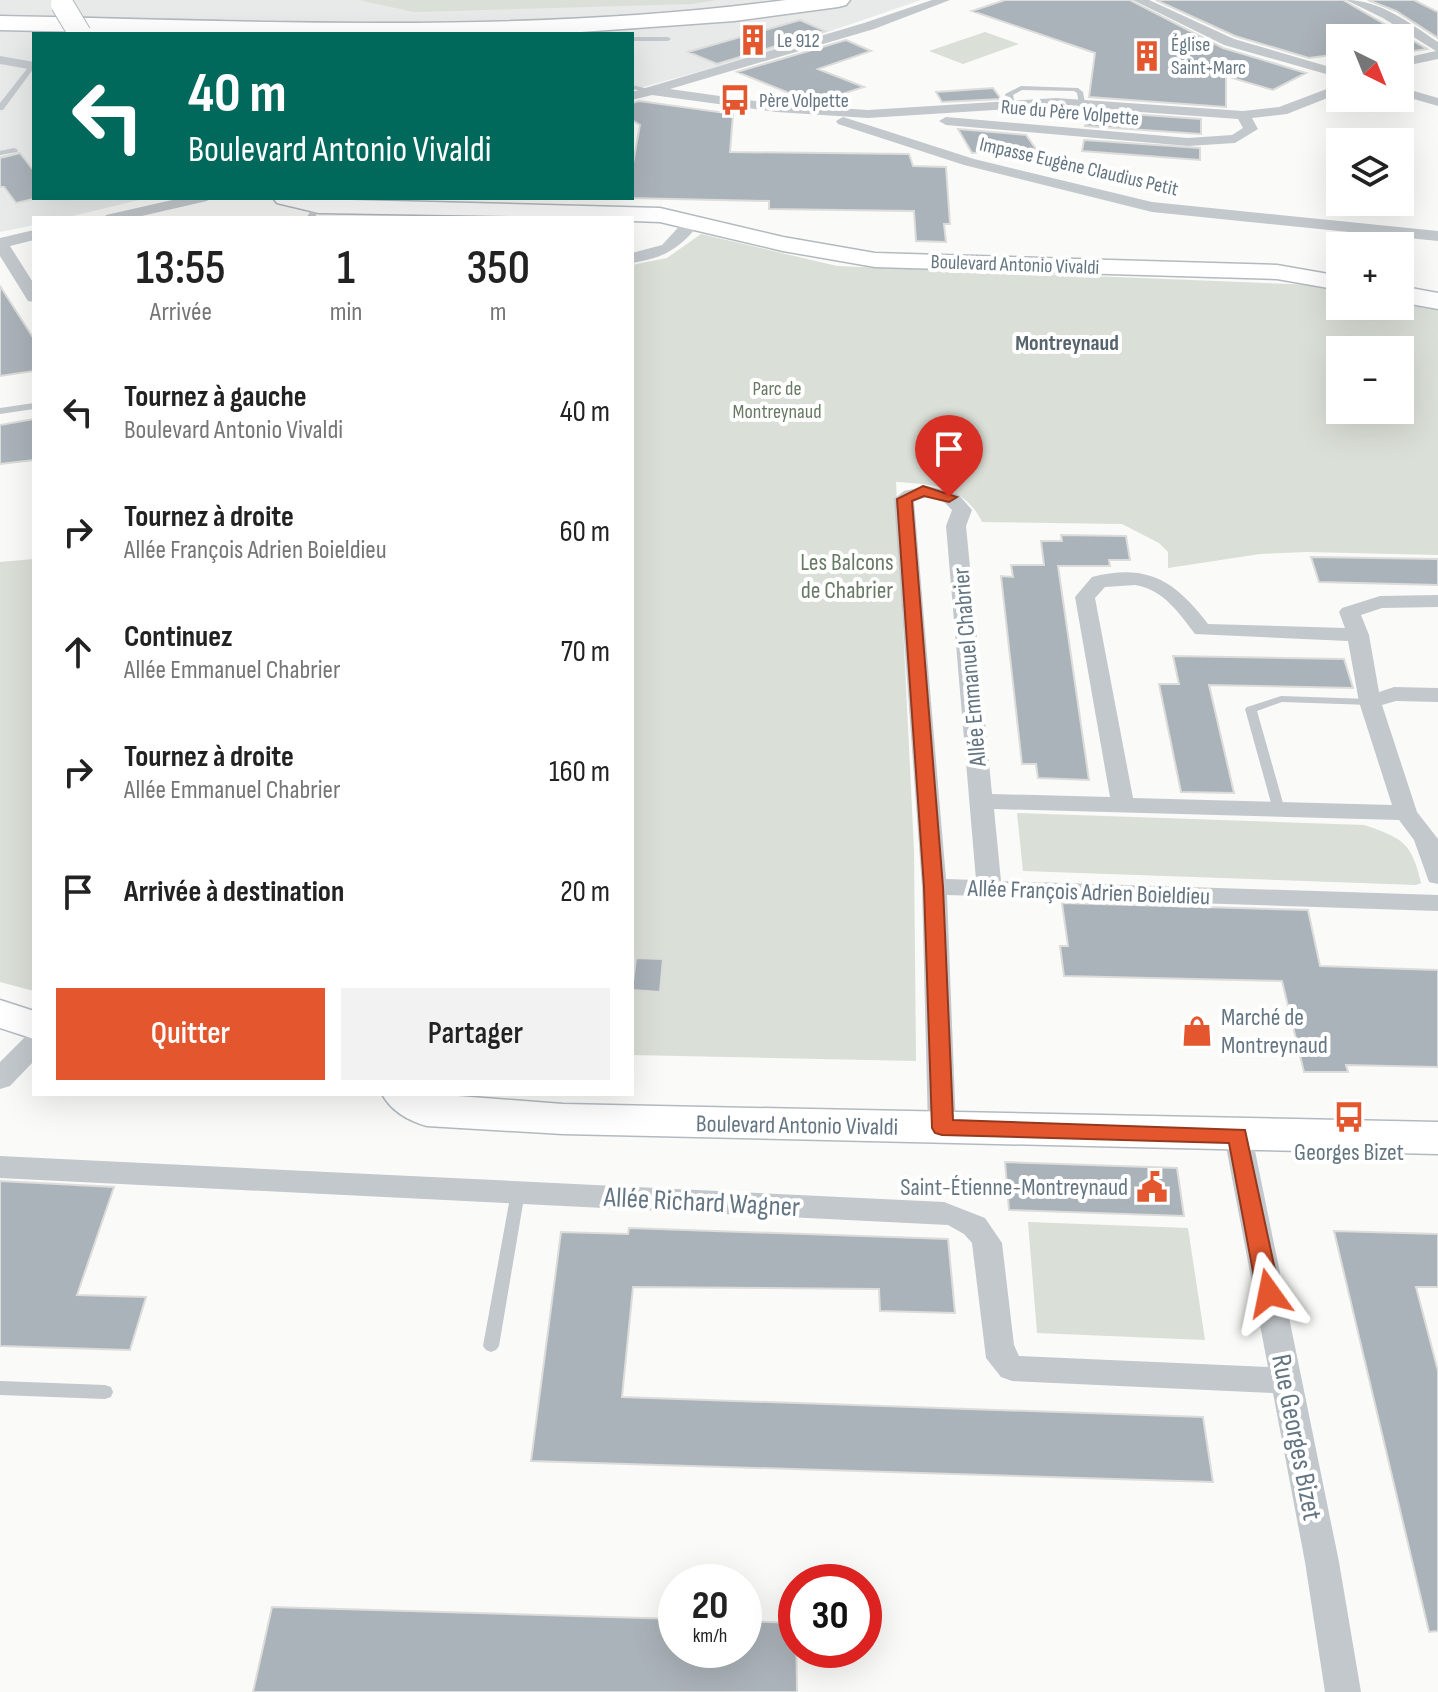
<!DOCTYPE html>
<html lang="fr">
<meta charset="utf-8">
<style>
body{margin:0;font-family:"Sofia Sans Condensed",sans-serif;background:#f2f2f2;color:#222;height:100vh;display:flex;flex-direction:column;font-size:30px;white-space:nowrap}
*{box-sizing:border-box;margin:0}
p{font-size:26px;color:#767676}
.icon{flex:none;width:44px;height:44px;fill:none;stroke:currentColor;stroke-width:2;stroke-linecap:round;stroke-linejoin:round}
.map{position:relative;flex:1;overflow:hidden}
.sheet{position:absolute;left:32px;top:216px;width:602px;height:880px;display:flex;flex-direction:column;background:#fff;border-radius:0px;box-shadow:0 8px 32px #0002}
.sheet>*{flex:none}
.guide{position:absolute;left:32px;top:32px;width:602px;height:168px;border-radius:0px;box-shadow:0 8px 32px #0002;background:#00695c;color:#fff;overflow:hidden}
.needle{width:52px;rotate:137deg}
.tools{position:absolute;left:1326px;top:24px;display:grid;gap:16px}
.tools a{display:grid;place-items:center;width:88px;height:88px;border-radius:0px;background:#fff;box-shadow:0 8px 32px #0002;font-size:40px}
.speed{position:absolute;left:658px;top:1564px;display:flex;gap:16px;font-size:40px;font-weight:700;text-align:center}
.speed>*{display:grid;place-content:center;width:104px;height:104px;border-radius:50%;background:#fff;box-shadow:0 8px 32px #0002;line-height:1}
.speed small{font-size:20px;font-weight:400}
.speed .limit{border:12px solid #d22;background:#fff;color:#111}
.pin{position:absolute;display:grid;place-items:center;width:68px;height:68px;color:#fff;margin:-82px -34px;border-radius:50% 50% 50% 0;rotate:-45deg;box-shadow:0 0 8px #0007}
.pin .icon{rotate:45deg}
.me{position:absolute;width:88px;margin:-44px;rotate:348deg;stroke-linejoin:round;filter:drop-shadow(0 0 6px #0008)}
.turn{display:flex;align-items:center;gap:28px;height:168px;padding:0 24px;font-size:36px}
.turn .icon{width:104px;height:104px;stroke-width:2.5}
.turn b{display:block;font-size:56px;line-height:68px}
.eta{display:flex;justify-content:space-evenly;align-items:center;height:136px;text-align:center}
.eta b{font-size:48px;font-weight:600;line-height:56px}
.button{display:flex;gap:16px;margin-top:auto;padding:16px 24px}
.button a{flex:1;height:92px;border-radius:0px;background:#e4572e;color:#fff;font-size:32px;font-weight:600;line-height:92px;text-align:center}
.button a+a{background:#f2f2f2;color:#222}
ul{padding:0;list-style:none}
li{display:flex;align-items:center;gap:24px;height:120px;padding:0 24px}
li div{flex:1}
li b{display:block;font-size:30px}
li em{font-style:normal}
.map>svg:first-child{display:block}
.built{fill:#e8e9e9}
.green{fill:#dadfd7;fill-rule:evenodd}
.building{fill:#aab3b9;stroke:#dcdcda;stroke-width:2}
.lines{fill:none;stroke-linecap:round;stroke-linejoin:round}
.secondary-casing{stroke:#b3babf;stroke-width:3}
.highway-casing{stroke:#b4b9bd;stroke-width:3}
.lane{fill:#c3c8cc;fill-rule:evenodd}
.street{fill:#c3c8cc;fill-rule:evenodd}
.secondary{fill:#fff;fill-rule:evenodd}
.highway{fill:#fff;fill-rule:evenodd}
.secondary-bridge-casing{stroke:#b3babf;stroke-width:24;stroke-linecap:butt}
.secondary-bridge{stroke:#fff;stroke-width:22}
.route{fill:#e4572e;stroke:#94391e;stroke-width:2}
.labels{text-anchor:middle;stroke-width:8;stroke-linejoin:round;paint-order:stroke}
.far-poi-label{font-size:20px;fill:#657683;stroke:#fff;text-anchor:start}
.far-street-label{font-size:20px;fill:#657683;stroke:#fff}
.far-park-label{font-size:20px;fill:#687a64;stroke:#fff}
.far-neighbourhood-label{font-size:22px;font-weight:bold;fill:#57646e;stroke:#fff}
.park-label{font-size:24px;fill:#687a64;stroke:#fff}
.street-label{font-size:24px;fill:#657683;stroke:#fff}
.poi-label{font-size:24px;fill:#657683;stroke:#fff;text-anchor:start}
.near-street-label{font-size:28px;fill:#657683;stroke:#fff}
</style>
<div class="map">
<svg width="1438" height="1692" viewBox="0 0 1438 1692">
<rect width="100%" height="100%" fill="#fafaf8"/>
<!-- built -->
<path class="built" d="M0 0H921L764 54 632 90V34H34V198H147L64 218H34V225L0 232Z"/>
<!-- green -->
<path class="green" d="M359 0H717L692 4 414 12Z
M985 32 1019 44 963 64 929 51Z
M701 234 837 266 1316 285 1340 290V306H1400V302L1438 310V555L1306 552 1260 554 1168 568V552L1159 543 1122 524 982 522C965 486 932 484 896 482L914 850 916 1061 632 1055V265L667 258ZM1340 350H1400V410H1340Z
M34 559V991L0 982V562Z
M1017 813 1364 825C1403 838 1412 843 1421 883L1416 885 1023 871Z
M1028 1222 1188 1228 1205 1340 1037 1333Z"/>
<!-- building -->
<path class="building" d="M1005 0H1130L1223 48 1306 73 1273 90 1226 76V107L1089 97 1095 53 972 11Z
M1156 0H1343L1427 49 1400 53V38H1340V54L1309 58 1235 36Z
M1368 0H1414L1438 12V38L1396 11Z
M800 20 825 31 717 64 688 52Z
M846 40 871 51 818 69 864 87 814 103 737 72Z
M993 88 1001 99 942 102 936 92Z
M639 101 733 114 730 152 909 154 913 166 946 167 950 224H944L946 242 916 241 914 211 769 209V201L627 198H632V169L640 125 632 120V103Z
M1087 111 1201 119V134L1085 126Z
M958 129 1026 135 1036 149 972 153Z
M1084 140 1200 148V160L1082 151Z
M20 153 34 171V199L16 203 4 187H0V158Z
M0 286 34 339V371L0 376Z
M34 419V460L0 464V425Z
M1061 535 1126 536 1130 560H1109L1110 566H1058L1089 780 1038 778 1036 764H1022L1001 576 1013 577 1011 565H1044L1041 541H1062Z
M1311 557 1438 559V585L1319 582Z
M1173 656 1344 659 1353 688 1209 685 1234 793 1181 792 1159 684H1179Z
M1062 903 1308 910 1320 966 1438 970V1067L1346 1065 1348 1072H1304L1282 981 1064 976 1060 946H1068Z
M636 958 663 959 660 992 632 990Z
M1005 1162 1177 1168 1184 1216 1009 1210Z
M0 1181 114 1187 77 1295 146 1297 130 1350 0 1346Z
M629 1228 948 1239 955 1313 880 1311 879 1289 633 1287 622 1397 1203 1417 1213 1482 531 1461 561 1232 628 1234Z
M1334 1231 1438 1234V1287H1416L1438 1371V1631L1429 1632Z
M272 1607 676 1619V1650H744V1621L796 1623 797 1692H253Z"/>
<g class="lines">
<defs>
<path id="secondary" d="M273 198 660 208 783 237 875 253 1277 265 1340 276V290L1277 279 875 267 783 251 660 222 632 221V218L319 213 277 203Z
M1400 286 1438 293V309L1400 302Z
M0 1000 34 1011V1039L0 1028Z
M382 1094H432L563 1104 1438 1122V1154L563 1134 427 1126C409 1121 391 1111 382 1094Z"/>
<path id="highway" d="M786 0H850L846 5 838 7 734 21 553 34H182L0 30V16C262 21 526 35 786 0Z"/>
</defs>
<!-- secondary casing -->
<use href="#secondary" class="secondary-casing"/>
<!-- highway casing -->
<use href="#highway" class="highway-casing"/>
<!-- lane -->
<path class="lane" d="M632 37H668L671 39 668 41H632Z
M34 64V68L3 110H0V103L30 65Z
M632 85 657 91 654 93 632 89Z
M1021 86 1078 88 1083 92 1085 103 1079 104 1077 93 1074 91 1022 90 1013 95 1015 105 1008 107 1005 94Z
M14 148 18 150 17 152 0 155V151Z
M316 204 323 206 314 218H306Z
M34 403V409L0 414V408Z
M1281 696 1370 699 1376 702 1370 705 1282 702 1257 711 1285 810 1279 814 1273 810 1245 709 1247 707Z
M518 1187 523 1188 525 1192 499 1346 496 1350 491 1352 486 1350 483 1346 511 1192 513 1188Z
M0 1381 105 1385 111 1387 113 1392 111 1397 105 1399 0 1395Z"/>
<!-- street -->
<path class="street" d="M932 0H950L874 29 670 89 777 104 868 110 1056 98 1243 111 1279 107 1340 84V93L1287 114 1252 118 1258 129 1235 143 1188 146 946 125 939 121 946 117 1188 138 1232 135 1243 128 1238 119 1056 106 868 118 777 112 652 95 632 100V92L864 23Z
M1133 0H1149L1234 39 1340 70V78L1224 45Z
M1346 0C1381 0 1409 23 1438 42V59L1400 67V59L1436 51 1383 18Z
M0 56 34 62V70L0 64Z
M1400 87 1438 98V106L1400 95Z
M843 117 974 159 1152 202 1438 231V241L1152 212 964 165 838 124 836 121Z
M181 198H210L207 201 133 218H104L106 215Z
M693 216 701 221C682 248 664 258 632 263V253L662 245 687 218Z
M34 230V240L10 246 34 284V302L28 301 0 256V238Z
M927 486 958 494 972 510 966 526 992 794 1110 797 1075 597 1092 577C1148 563 1175 581 1208 624L1345 628 1339 612 1342 608 1380 596 1438 595V607L1382 608 1361 615 1369 635 1379 692 1394 687 1438 688V702L1396 701 1382 705 1417 812 1438 839V884L1429 882 1414 840 1399 820 994 809 1001 881 1438 895V911L947 895 956 1128 952 1135 942 1138 932 1135 928 1128 922 887 894 499 904 491ZM927 497 944 502 952 510 946 526 976 880 946 879 914 501ZM1135 585C1163 589 1179 613 1195 634L1348 641 1359 702 1392 805 1133 798 1095 598 1105 587Z
M34 1035V1061L10 1086 0 1089V1062L25 1037Z
M1238 1126 1248 1129 1252 1136 1339 1562 1361 1692H1325L1305 1562 1273 1393 1012 1381 1001 1377 986 1358 972 1243 964 1234 948 1225 0 1178V1156L944 1202 985 1218 1002 1243 1014 1345 1019 1356 1268 1367 1224 1136 1228 1129Z"/>
<!-- secondary -->
<use href="#secondary" class="secondary"/>
<!-- highway -->
<use href="#highway" class="highway"/>
<defs>
<path id="secondary-bridge" d="M62 4 80 34"/>
</defs>
<!-- secondary-bridge casing -->
<use href="#secondary-bridge" class="secondary-bridge-casing"/>
<!-- secondary-bridge -->
<use href="#secondary-bridge" class="secondary-bridge"/>
</g>
<!-- route -->
<path class="route" d="M923 486 957 497 949 502 924 496 912 501 943 887 953 1120 1245 1130 1280 1293 1277 1300 1269 1303 1261 1300 1257 1293 1229 1143 942 1135 935 1133 932 1128 924 887 897 499Z"/>
<!-- icons -->
<defs>
<symbol id="building-bare" viewBox="-9 -9 18 18"><path d="M-4-6H4V6H1V3H-1V6H-4ZM-2.5-4.3h1.7v1.8h-1.7ZM.8-4.3h1.7v1.8H.8ZM-2.5-1h1.7V.8h-1.7ZM.8-1h1.7V.8H.8Z" fill="#e4572e" stroke="#fff" stroke-width="2.5" paint-order="stroke"/></symbol>
<symbol id="bus-bare" viewBox="-9 -9 18 18"><path d="M-5-6H5V4H4V6H2V4H-2V6H-4V4H-5ZM-3.5-4V0h7V-4ZM-3.5 1.2v1.5H-2V1.2ZM2 1.2v1.5H3.5V1.2Z" fill="#e4572e" stroke="#fff" stroke-width="2.5" paint-order="stroke"/></symbol>
<symbol id="shop-bare" viewBox="-9 -9 18 18"><path d="M-5-2.5h2.3a2.7 3.5 0 0 1 5.4 0H5L5.5 6h-11ZM-1.5-2.5h3a1.5 2.3 0 0 0-3 0Z" fill="#e4572e" stroke="#fff" stroke-width="2.5" paint-order="stroke"/></symbol>
<symbol id="civic-bare" viewBox="-9 -9 18 18"><path d="M-.6-6.5H3V-4.5H.6V-3L4-1V1h2V6H-6V1h2V-1L-.6-3ZM-1.2 2.5V6h2.4V2.5Z" fill="#e4572e" stroke="#fff" stroke-width="2.5" paint-order="stroke"/></symbol>
</defs>
<g fill-rule="evenodd">
<use href="#building-bare" x="731" y="18" width="44" height="44"/>
<use href="#building-bare" x="1125" y="34" width="44" height="44"/>
<use href="#bus-bare" x="713" y="78" width="44" height="44"/>
<use href="#shop-bare" x="1175" y="1009" width="44" height="44"/>
<use href="#bus-bare" x="1327" y="1095" width="44" height="44"/>
<use href="#civic-bare" x="1130" y="1165" width="44" height="44"/>
</g>
<g class="labels">
<!-- far-poi labels -->
<g class="far-poi-label">
<text x="777" y="47">Le 912</text>
<text x="1171" y="51">Église<tspan x="1171" dy="23">Saint-Marc</tspan></text>
<text x="759" y="107">Père Volpette</text>
</g>
<!-- far-street labels -->
<g class="far-street-label">
<text transform="translate(1070 112) rotate(5)" y="7">Rue du Père Volpette</text>
<text transform="translate(1079 166) rotate(13)" y="7">Impasse Eugène Claudius Petit</text>
<text transform="translate(1015 264) rotate(2)" y="7">Boulevard Antonio Vivaldi</text>
</g>
<!-- far-park labels -->
<g class="far-park-label">
<text x="777" y="395">Parc de<tspan x="777" dy="23">Montreynaud</tspan></text>
</g>
<!-- far-neighbourhood labels -->
<g class="far-neighbourhood-label">
<text x="1067" y="350">Montreynaud</text>
</g>
<!-- park labels -->
<g class="park-label">
<text x="847" y="570">Les Balcons<tspan x="847" dy="28">de Chabrier</tspan></text>
</g>
<!-- street labels -->
<g class="street-label">
<text transform="translate(969 667) rotate(-95)" y="8">Allée Emmanuel Chabrier</text>
<text transform="translate(1089 892) rotate(2)" y="8">Allée François Adrien Boieldieu</text>
<text transform="translate(797 1125) rotate(1)" y="8">Boulevard Antonio Vivaldi</text>
</g>
<!-- poi labels -->
<g class="poi-label">
<text x="1221" y="1025">Marché de<tspan x="1221" dy="28">Montreynaud</tspan></text>
<text x="1349" y="1160" text-anchor="middle">Georges Bizet</text>
<text x="1128" y="1195" text-anchor="end">Saint-Étienne-Montreynaud</text>
</g>
<!-- near-street labels -->
<g class="near-street-label">
<text transform="translate(702 1201) rotate(3)" y="10">Allée Richard Wagner</text>
<text transform="translate(1298 1437) rotate(79)" y="10">Rue Georges Bizet</text>
</g>
</g>
</svg>
<div class="tools">
<a><svg class="needle" viewBox="-14 -14 28 28"><path d="M0-13l5 13h-10z" fill="#e53935"/><path d="M0 13l5-13h-10z" fill="#767676"/></svg></a>
<a><svg class="icon" aria-label="layers" viewBox="0 0 24 24"><path d="M12 4l9 5-9 5-9-5zM3 14l9 5 9-5"/></svg></a>
<a>+</a>
<a>−</a>
</div>
<div class="speed"><div>20<small>km/h</small></div><div class="limit">30</div></div>
<div class="pin" style="left:949px;top:497px;background:#d93025"><svg class="icon" aria-label="arrive" viewBox="0 0 24 24"><path d="M6 21V4h12l-3 4 3 4H6"/></svg></div>
<svg class="me" style="left:1269px;top:1293px" viewBox="-20 -20 40 40"><path d="M0-17L14 15 0 8-14 15z" fill="#e4572e" stroke="#fff" stroke-width="4"/></svg>
<div class="guide">
<div class="turn"><svg class="icon" aria-label="left" viewBox="0 0 24 24"><path d="M17 20v-9H6M10 6l-5 5 5 5"/></svg><div><b>40 m</b>Boulevard Antonio Vivaldi</div></div>
</div>
<section class="sheet">
<div class="eta">
<div><b>13:55</b><p>Arrivée</p></div>
<div><b>1</b><p>min</p></div>
<div><b>350</b><p>m</p></div>
</div>
<ul>
<li><svg class="icon" aria-label="left" viewBox="0 0 24 24"><path d="M17 20v-9H6M10 6l-5 5 5 5"/></svg><div><b>Tournez à gauche</b><p>Boulevard Antonio Vivaldi</p></div><em>40 m</em></li>
<li><svg class="icon" aria-label="right" viewBox="0 0 24 24"><path d="M7 20v-9h11M14 6l5 5-5 5"/></svg><div><b>Tournez à droite</b><p>Allée François Adrien Boieldieu</p></div><em>60 m</em></li>
<li><svg class="icon" aria-label="ahead" viewBox="0 0 24 24"><path d="M12 20V5M6 11l6-6 6 6"/></svg><div><b>Continuez</b><p>Allée Emmanuel Chabrier</p></div><em>70 m</em></li>
<li><svg class="icon" aria-label="right" viewBox="0 0 24 24"><path d="M7 20v-9h11M14 6l5 5-5 5"/></svg><div><b>Tournez à droite</b><p>Allée Emmanuel Chabrier</p></div><em>160 m</em></li>
<li><svg class="icon" aria-label="arrive" viewBox="0 0 24 24"><path d="M6 21V4h12l-3 4 3 4H6"/></svg><div><b>Arrivée à destination</b></div><em>20 m</em></li>
</ul>
<div class="button"><a>Quitter</a><a>Partager</a></div>
</section>
</div>
